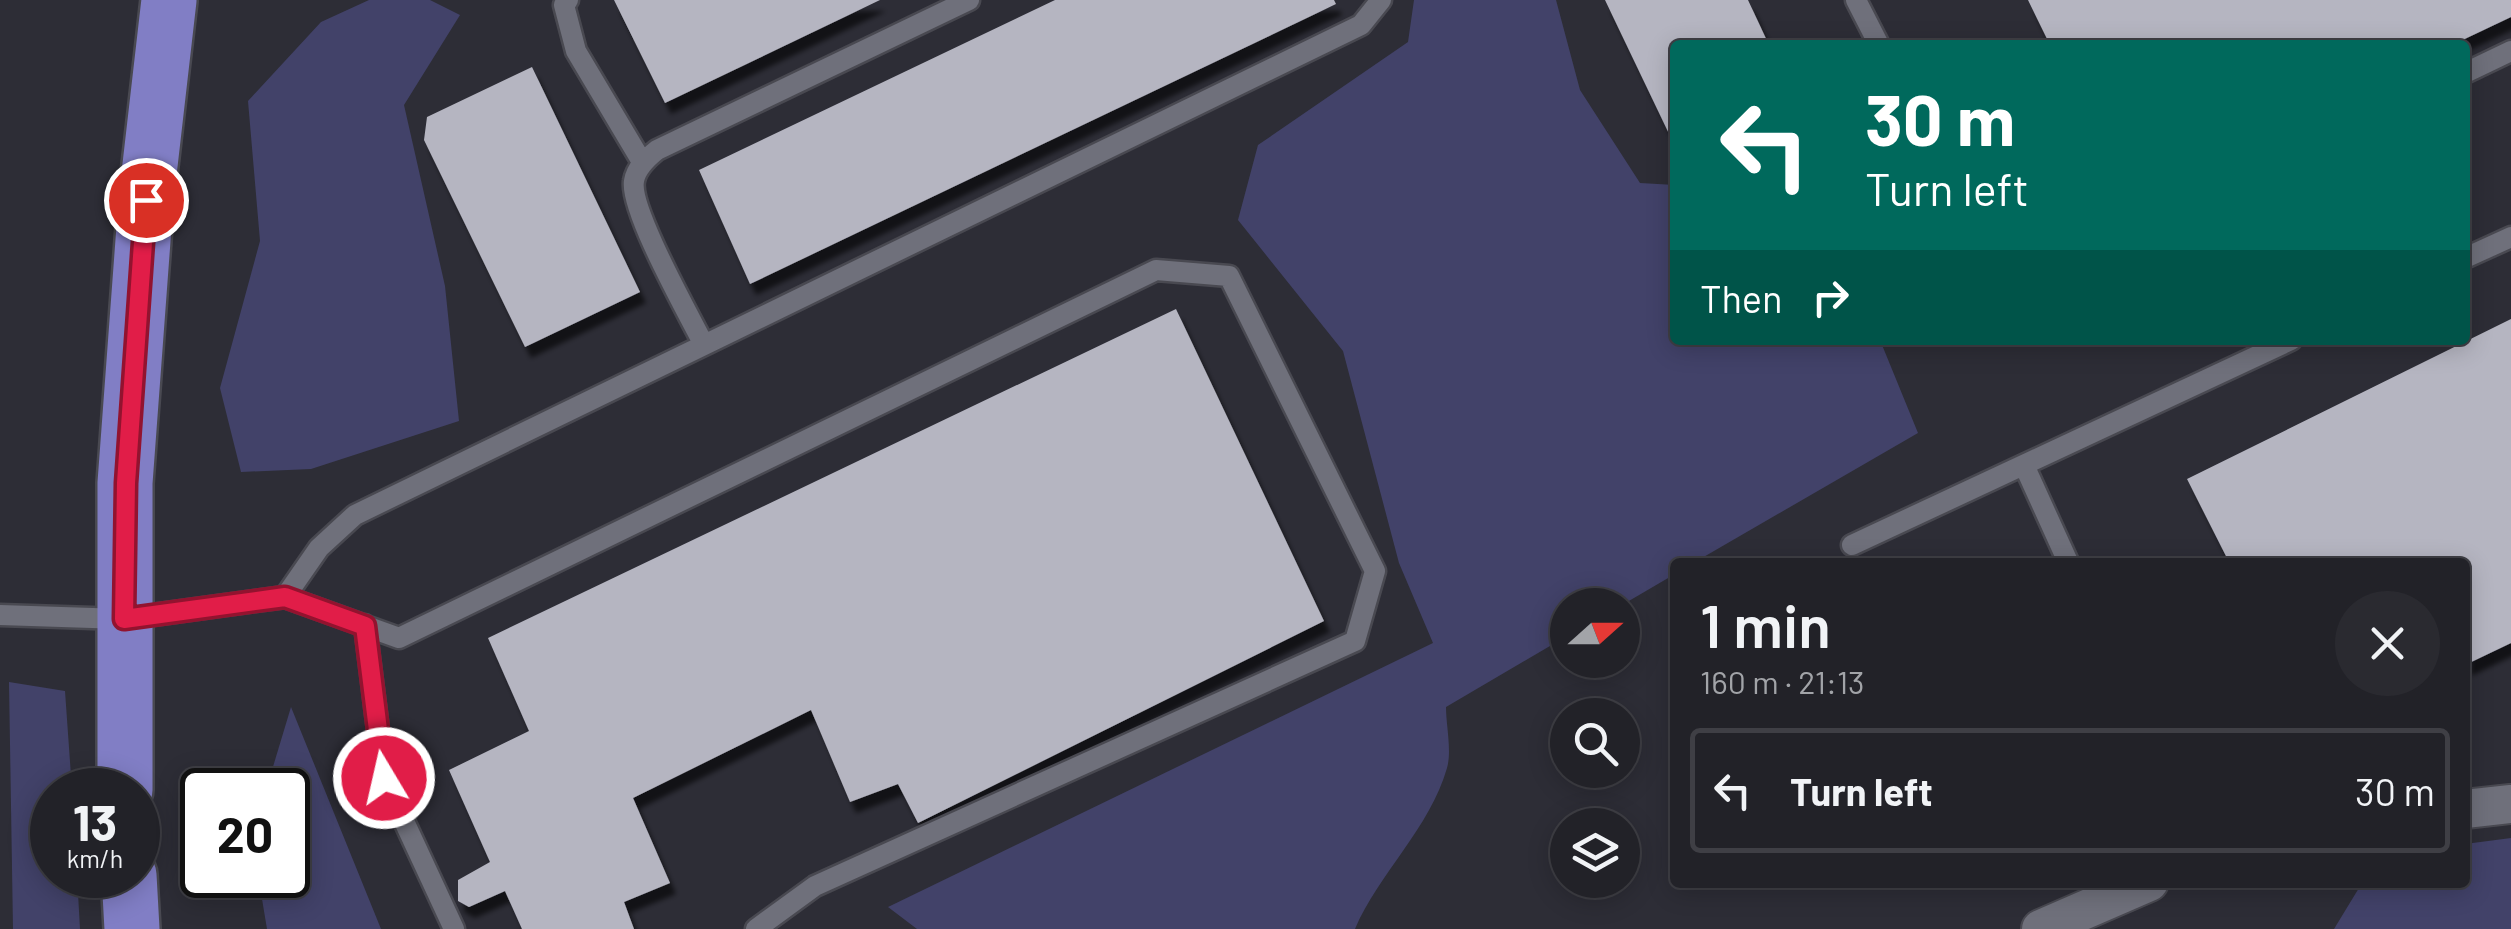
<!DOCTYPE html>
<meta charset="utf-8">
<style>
body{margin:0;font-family:Barlow,sans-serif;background:#2a2a30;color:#f1f3f6;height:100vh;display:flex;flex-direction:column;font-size:38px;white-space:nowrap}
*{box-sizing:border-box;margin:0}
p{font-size:32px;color:#a2a4a8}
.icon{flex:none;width:55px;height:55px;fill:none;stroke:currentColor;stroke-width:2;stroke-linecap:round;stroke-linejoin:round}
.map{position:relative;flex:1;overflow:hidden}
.sheet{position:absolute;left:1670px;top:558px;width:800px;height:330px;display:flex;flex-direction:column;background:#222228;border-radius:10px;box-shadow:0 5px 25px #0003,0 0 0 2px #3f3f45}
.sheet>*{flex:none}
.guide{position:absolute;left:1670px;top:40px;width:800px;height:305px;border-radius:10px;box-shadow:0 5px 25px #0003,0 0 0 2px #3f3f45;background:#00695c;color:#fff;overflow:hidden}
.needle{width:65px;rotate:69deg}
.tools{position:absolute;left:1550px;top:588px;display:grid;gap:20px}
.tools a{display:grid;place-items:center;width:90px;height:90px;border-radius:50%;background:#222228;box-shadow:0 5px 25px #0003,0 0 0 2px #3f3f45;font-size:50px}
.speed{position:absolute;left:30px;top:768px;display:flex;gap:20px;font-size:50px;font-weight:700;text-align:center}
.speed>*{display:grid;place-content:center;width:130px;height:130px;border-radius:50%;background:#222228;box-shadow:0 5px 25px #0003,0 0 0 2px #3f3f45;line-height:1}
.speed small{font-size:25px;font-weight:400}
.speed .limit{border:5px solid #111;border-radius:15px;background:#fff;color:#111}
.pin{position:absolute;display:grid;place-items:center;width:85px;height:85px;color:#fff;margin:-42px;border:5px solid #fff;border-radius:50%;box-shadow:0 2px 10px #0007}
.me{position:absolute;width:110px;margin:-55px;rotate:351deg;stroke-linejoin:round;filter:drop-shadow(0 0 8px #0008)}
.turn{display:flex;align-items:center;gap:35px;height:210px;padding:0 30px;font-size:45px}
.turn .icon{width:130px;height:130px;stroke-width:2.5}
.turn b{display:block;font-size:70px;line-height:85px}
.then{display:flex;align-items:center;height:95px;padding:0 30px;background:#0003;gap:20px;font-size:38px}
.round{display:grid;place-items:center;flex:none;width:105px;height:105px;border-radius:52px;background:#2a2a30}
.overview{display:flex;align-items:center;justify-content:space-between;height:170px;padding:0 30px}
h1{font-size:60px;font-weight:600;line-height:75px}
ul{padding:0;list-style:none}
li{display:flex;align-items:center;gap:30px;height:125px;margin:0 20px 15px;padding:0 10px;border:5px solid #3f3f45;border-radius:10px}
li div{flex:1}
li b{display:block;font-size:38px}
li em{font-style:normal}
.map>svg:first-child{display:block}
.green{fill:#424269}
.building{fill:#b5b5c1;filter:url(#shadow)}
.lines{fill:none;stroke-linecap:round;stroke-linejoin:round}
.lane-casing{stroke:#494951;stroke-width:25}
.street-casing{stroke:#494951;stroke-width:42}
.primary-casing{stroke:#494951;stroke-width:60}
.lane{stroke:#6f707b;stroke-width:20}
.street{stroke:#6f707b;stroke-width:38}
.primary{stroke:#817ec5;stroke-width:55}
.route-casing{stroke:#92132f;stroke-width:25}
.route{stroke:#e11d48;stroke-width:18}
</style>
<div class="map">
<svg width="2511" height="929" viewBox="0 0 2511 929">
<defs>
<filter id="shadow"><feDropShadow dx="6" dy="11" stdDeviation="2.5" flood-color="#0009"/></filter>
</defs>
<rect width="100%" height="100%" fill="#2d2d36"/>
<!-- green -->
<path class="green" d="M369 0H430L460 15 404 105 445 286 459 421 311 469 241 472 220 388 260 241 248 101 321 22Z
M1414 0H1556L1580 90 1640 183 1675 185V340H1880L1918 433 1695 562H1675V574L1622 605H1568L1567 636 1446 707C1446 725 1452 751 1447 768 1430 828 1379 873 1355 929H917L888 907 1433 643 1399 563 1343 351 1238 220 1258 145 1408 42Z
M9 682 65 691 72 790H52V875H77L80 929H13Z
M291 707 381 929H267L258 875H288V790H266Z
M2511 838V929H2334L2362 883 2465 882V844Z"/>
<!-- building -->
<path class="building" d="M614 0H880L665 103Z
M1055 0H1334L1336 4 750 284 699 170Z
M1605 0H1748L1769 45H1675L1672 140Z
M2028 0H2511V17L2452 45H2050Z
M532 67 640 292 525 347 424 140 427 117Z
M1176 309 1324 621 918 823 898 784 850 802 811 710 633 798 670 883 624 902 634 929H522L505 891 469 907 458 901V880L490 862 449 770 529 731 488 638Z
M2511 319V643L2465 665V562H2229L2187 479Z"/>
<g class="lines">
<defs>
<path id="lane" d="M568 0 564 5 576 51 642 162
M1856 0 1879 45
M2465 73 2511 51
M2465 258 2511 237
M704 345C689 315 629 209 634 181 636 168 647 158 657 150L969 0
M2024 465 2068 562
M1852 545 2291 340
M285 597 399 638 1156 270 1229 276 1375 571 1355 641 815 886 756 929
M0 615 123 619 285 597 319 548 355 515 1361 25 1381 0
M365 625 384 778 454 929"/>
<path id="street" d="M2465 809 2511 804
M2041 929 2149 882"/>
<path id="primary" d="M125 790V483L146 200 169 0
M129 875 132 929"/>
</defs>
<!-- lane casing -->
<use href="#lane" class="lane-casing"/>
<!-- street casing -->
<use href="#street" class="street-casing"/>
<!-- primary casing -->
<use href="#primary" class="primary-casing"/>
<!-- lane -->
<use href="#lane" class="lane"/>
<!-- street -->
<use href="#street" class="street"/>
<!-- primary -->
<use href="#primary" class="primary"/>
</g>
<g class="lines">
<defs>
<path id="route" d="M146 200 126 483 124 619 285 597 365 626 384 778"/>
</defs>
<!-- route casing -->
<use href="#route" class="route-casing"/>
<!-- route -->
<use href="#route" class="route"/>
</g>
</svg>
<div class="tools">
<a><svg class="needle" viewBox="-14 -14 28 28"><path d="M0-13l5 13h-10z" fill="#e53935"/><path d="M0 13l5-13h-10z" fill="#a2a4a8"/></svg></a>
<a><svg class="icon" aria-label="search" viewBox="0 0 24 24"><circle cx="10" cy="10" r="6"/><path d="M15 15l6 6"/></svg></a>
<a><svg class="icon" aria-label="layers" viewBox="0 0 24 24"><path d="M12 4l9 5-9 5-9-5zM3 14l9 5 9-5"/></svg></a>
</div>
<div class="speed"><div>13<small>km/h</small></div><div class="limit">20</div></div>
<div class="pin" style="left:146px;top:200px;background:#d93025"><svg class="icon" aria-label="arrive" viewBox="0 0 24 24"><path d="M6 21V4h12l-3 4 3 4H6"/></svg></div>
<svg class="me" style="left:384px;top:778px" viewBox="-20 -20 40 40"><circle r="17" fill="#e11d48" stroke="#fff" stroke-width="3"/><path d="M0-11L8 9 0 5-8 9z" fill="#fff"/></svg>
<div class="guide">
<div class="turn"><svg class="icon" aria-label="left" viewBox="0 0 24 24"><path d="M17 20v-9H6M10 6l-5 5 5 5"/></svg><div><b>30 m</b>Turn left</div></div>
<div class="then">Then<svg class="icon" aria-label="right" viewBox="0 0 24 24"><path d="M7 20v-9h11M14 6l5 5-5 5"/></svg></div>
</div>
<section class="sheet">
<div class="overview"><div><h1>1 min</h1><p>160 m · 21:13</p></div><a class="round"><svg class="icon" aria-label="close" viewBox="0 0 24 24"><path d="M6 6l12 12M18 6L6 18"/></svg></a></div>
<ul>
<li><svg class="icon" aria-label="left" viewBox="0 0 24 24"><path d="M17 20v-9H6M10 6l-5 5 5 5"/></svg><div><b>Turn left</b></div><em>30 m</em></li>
</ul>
</section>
</div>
